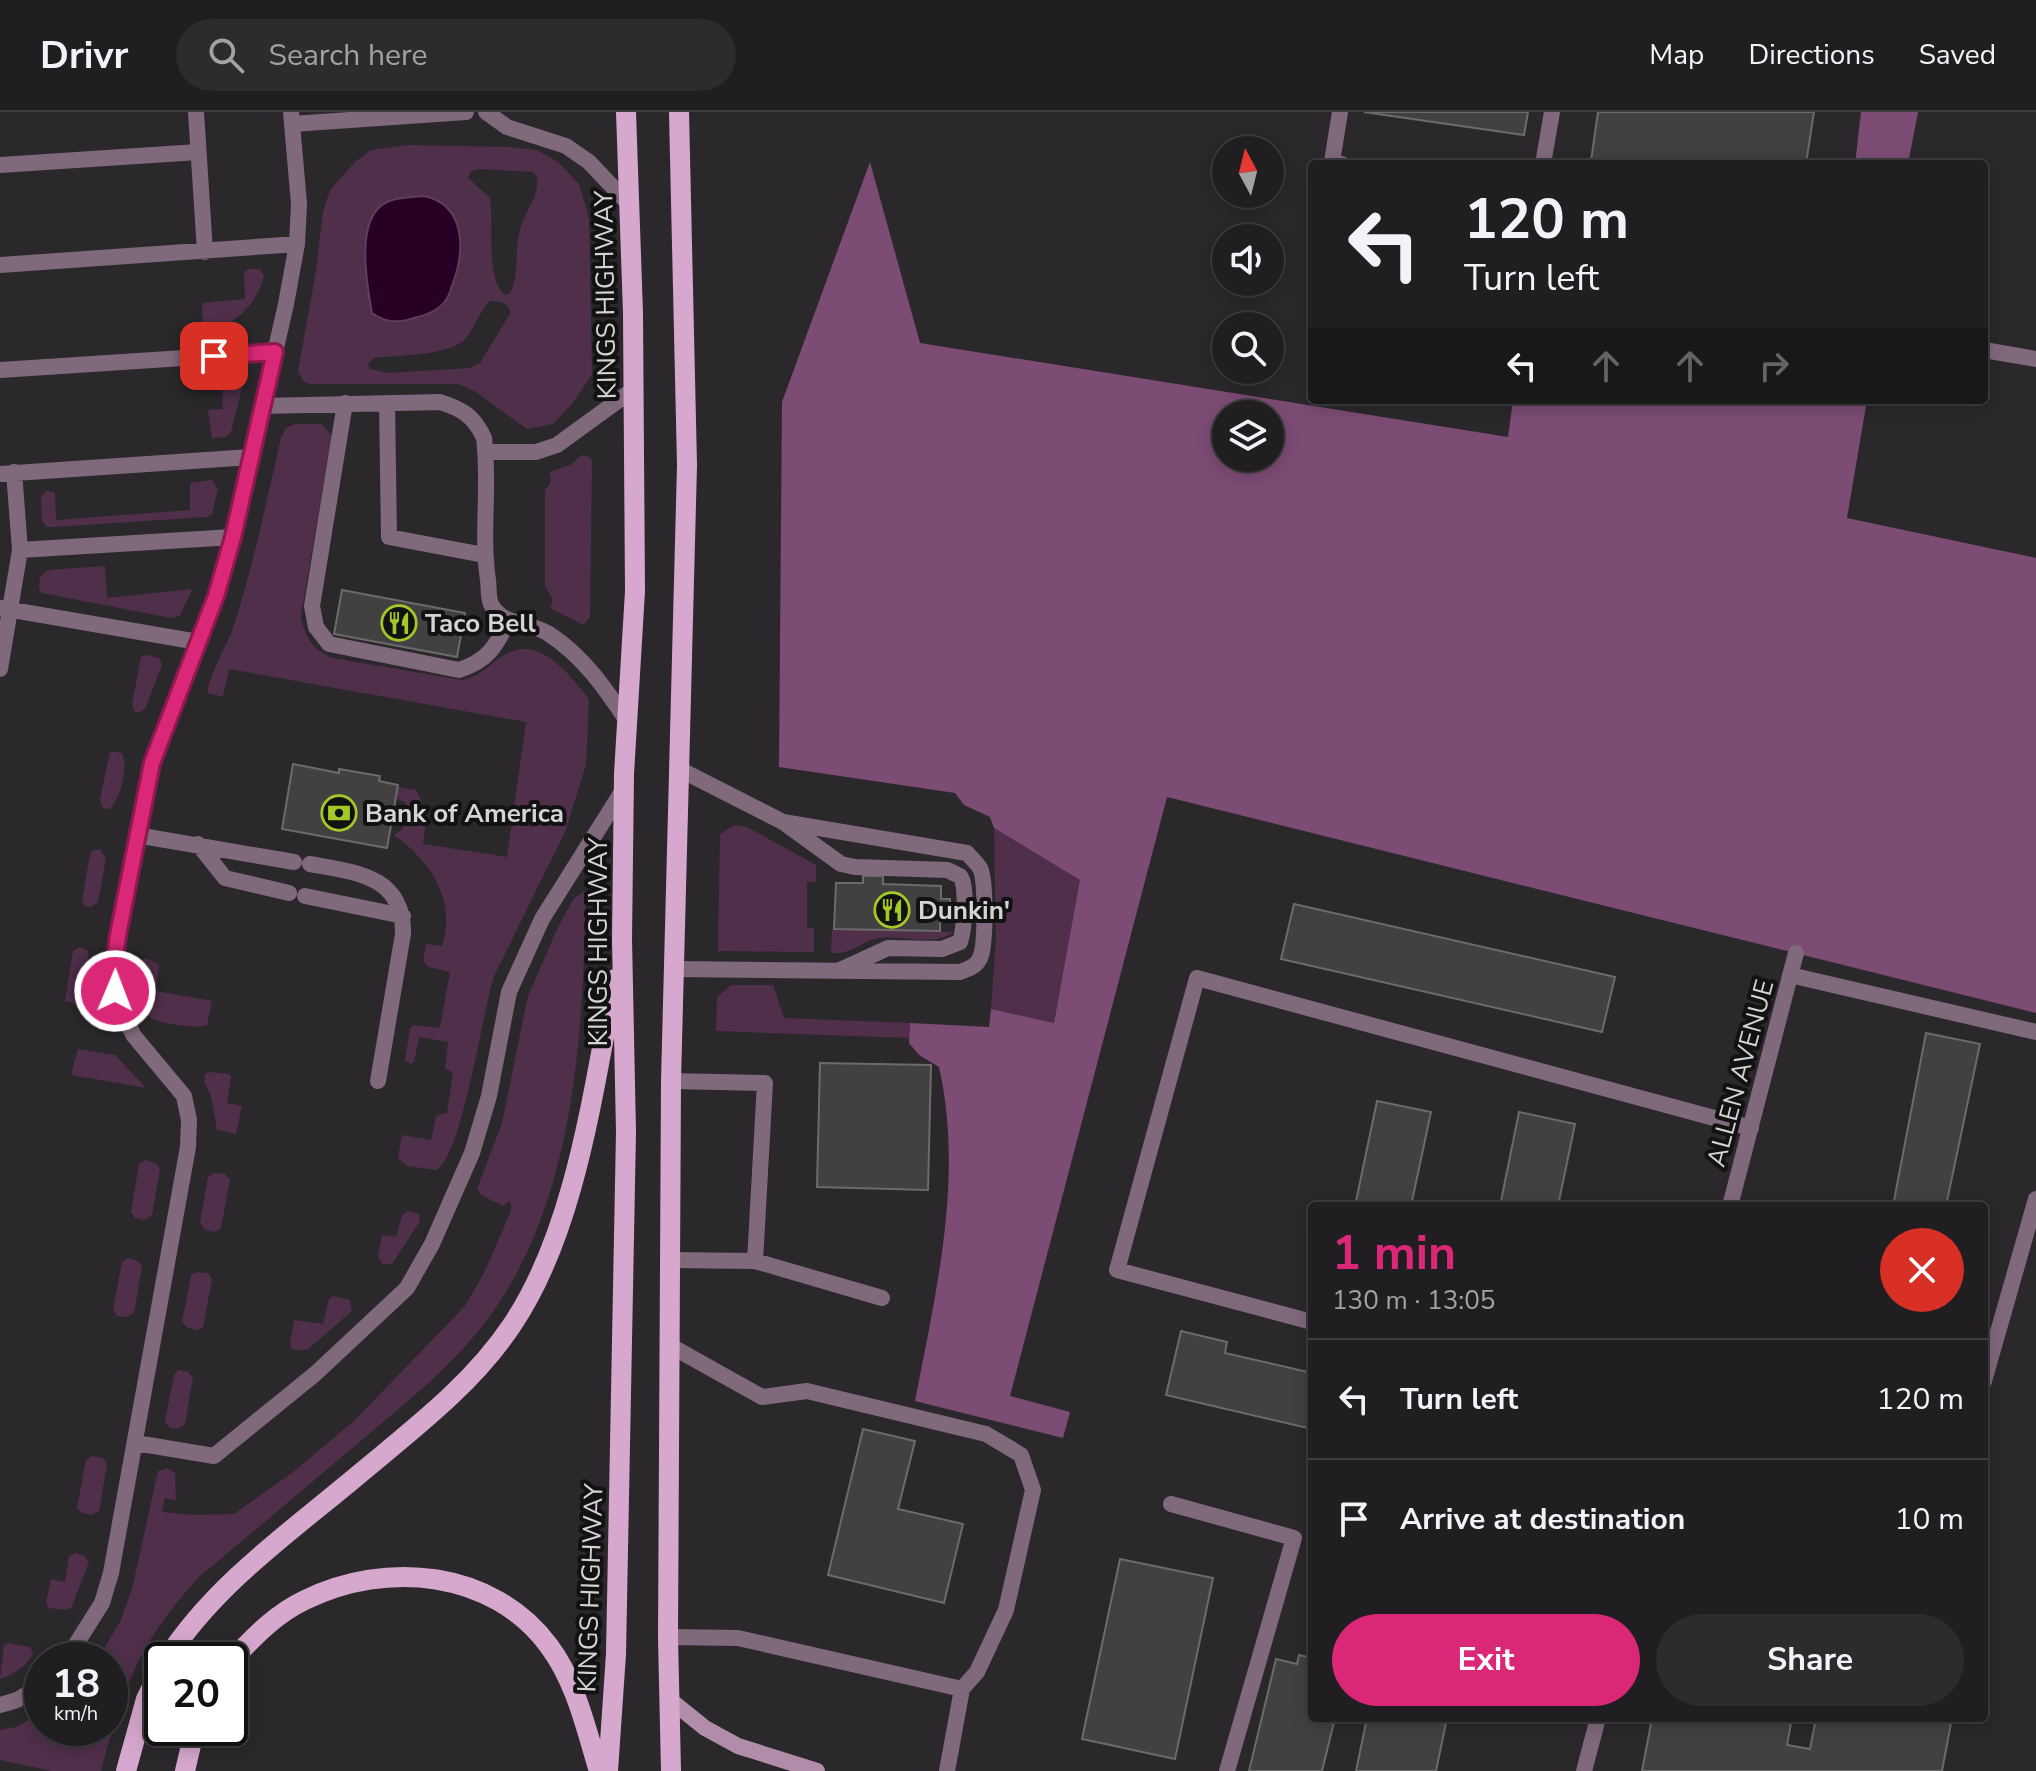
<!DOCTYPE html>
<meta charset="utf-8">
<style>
body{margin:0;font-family:"Nunito Sans",sans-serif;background:#2d2b2d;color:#f1f3f6;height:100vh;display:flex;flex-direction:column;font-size:30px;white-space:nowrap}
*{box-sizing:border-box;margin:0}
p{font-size:26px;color:#a2a2a5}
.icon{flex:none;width:44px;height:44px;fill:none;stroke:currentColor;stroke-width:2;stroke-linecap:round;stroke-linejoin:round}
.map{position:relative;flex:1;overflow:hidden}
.panel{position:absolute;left:1308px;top:1090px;width:680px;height:520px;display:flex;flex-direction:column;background:#201e20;border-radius:8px;box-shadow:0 4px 20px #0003,0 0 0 2px #3d3c3e}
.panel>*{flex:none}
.guide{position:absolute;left:1308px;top:48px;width:680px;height:244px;border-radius:8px;box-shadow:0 4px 20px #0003,0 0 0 2px #3d3c3e;background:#201e20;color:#f1f3f6;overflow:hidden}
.needle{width:52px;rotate:353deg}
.controls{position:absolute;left:1212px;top:24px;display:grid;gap:16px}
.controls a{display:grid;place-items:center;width:72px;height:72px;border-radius:50%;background:#201e20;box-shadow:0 4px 20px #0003,0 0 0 2px #3d3c3e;font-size:40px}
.speed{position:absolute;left:24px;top:1530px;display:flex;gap:16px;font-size:40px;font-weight:700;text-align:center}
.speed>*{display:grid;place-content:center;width:104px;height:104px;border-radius:50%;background:#201e20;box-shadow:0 4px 20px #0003,0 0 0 2px #3d3c3e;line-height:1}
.speed small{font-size:20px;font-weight:400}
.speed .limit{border:4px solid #111;border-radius:12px;background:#fff;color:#111}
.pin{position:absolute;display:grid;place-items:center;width:68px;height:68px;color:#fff;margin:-34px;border-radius:16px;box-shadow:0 4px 12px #0006}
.me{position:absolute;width:88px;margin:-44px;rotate:1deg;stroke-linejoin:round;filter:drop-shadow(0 0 6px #0008)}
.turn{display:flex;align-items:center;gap:28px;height:168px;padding:0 24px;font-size:36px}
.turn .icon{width:104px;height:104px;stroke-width:2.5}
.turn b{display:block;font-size:56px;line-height:68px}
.lanes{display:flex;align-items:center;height:76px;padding:0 24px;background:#0003;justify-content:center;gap:40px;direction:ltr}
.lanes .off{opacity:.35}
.round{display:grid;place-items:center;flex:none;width:84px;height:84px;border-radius:42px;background:#2d2b2d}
.head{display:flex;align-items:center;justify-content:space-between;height:136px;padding:0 24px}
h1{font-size:48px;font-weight:700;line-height:60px;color:#db2777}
.button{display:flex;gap:16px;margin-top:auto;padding:16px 24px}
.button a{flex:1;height:92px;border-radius:48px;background:#db2777;color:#fff;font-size:32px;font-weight:700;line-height:92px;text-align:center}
.button a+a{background:#2d2b2d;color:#f1f3f6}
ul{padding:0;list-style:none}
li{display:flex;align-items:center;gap:24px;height:120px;padding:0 24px;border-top:2px solid #3d3c3e}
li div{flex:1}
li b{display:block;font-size:30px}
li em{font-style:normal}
header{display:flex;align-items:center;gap:48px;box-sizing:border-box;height:112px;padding:0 40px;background:#201e20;border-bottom:2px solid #3d3c3e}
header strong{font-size:38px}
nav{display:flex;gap:44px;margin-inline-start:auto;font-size:28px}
.search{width:560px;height:72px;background:#2d2b2d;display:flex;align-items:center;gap:20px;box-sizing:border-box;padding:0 28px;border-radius:44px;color:#a2a2a5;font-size:30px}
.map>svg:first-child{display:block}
.green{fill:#502f4b;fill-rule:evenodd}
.forest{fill:#7d4c75;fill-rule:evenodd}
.water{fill:#290025;stroke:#5d3f5a;stroke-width:2}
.building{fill:#434042;stroke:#6d6a6c;stroke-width:2}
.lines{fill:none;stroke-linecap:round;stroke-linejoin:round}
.lane{stroke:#80697b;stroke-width:16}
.street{stroke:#80697b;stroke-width:16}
.secondary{stroke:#b18daa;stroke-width:16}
.primary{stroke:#d7a8ce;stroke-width:20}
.route-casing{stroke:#8e194d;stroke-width:20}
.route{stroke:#db2777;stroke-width:14}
.labels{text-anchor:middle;stroke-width:8;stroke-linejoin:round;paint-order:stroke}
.street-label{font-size:26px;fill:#d5d3d5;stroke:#131213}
.poi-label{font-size:26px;font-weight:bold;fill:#d5d3d5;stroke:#131213;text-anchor:start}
</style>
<header>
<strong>Drivr</strong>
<div class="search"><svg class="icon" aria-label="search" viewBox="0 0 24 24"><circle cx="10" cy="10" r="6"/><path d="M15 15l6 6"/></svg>Search here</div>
<nav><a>Map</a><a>Directions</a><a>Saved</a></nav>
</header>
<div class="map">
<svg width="2036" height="1659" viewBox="0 0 2036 1659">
<rect width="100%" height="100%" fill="#2b282b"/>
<!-- green -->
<path class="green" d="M408 33 508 35 537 38 559 51 579 72 589 106 592 263 571 293 553 312 527 317 476 280 459 272H309L303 269 298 259 316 159 323 100 330 78 355 50 371 38ZM480 57 533 60 537 65C539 87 525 98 520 118 514 139 520 163 510 181L505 183C485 167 494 111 490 86L468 66 471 59ZM490 189C500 189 507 190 511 200L480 251 470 256 389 261 370 257 368 252 374 246C398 243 451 244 466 226 475 215 479 200 490 189Z
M249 157H260L264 164C258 190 234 216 206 218L203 216 202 191 245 187 244 160Z
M234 267 240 269 242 276 231 320 226 325 212 326 208 298 223 297 222 269Z
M295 312H321L332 323 301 503C304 524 312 538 333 546L462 568C481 565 490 551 506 542 541 523 570 564 589 587L586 653 565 720 494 864C483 897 462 1046 436 1058L407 1054 398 1046 402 1023 431 1028 436 1004 447 1001 453 961 445 956 448 930 419 925 414 950 411 952 405 949 410 916 414 913 440 916 450 860 429 855 423 849 426 832 442 834C457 787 430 749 394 723L403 716 406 691 396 686 398 675 416 678C427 696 426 712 423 732L507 745 526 610 229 557 223 585 208 581C206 570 226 534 232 519 253 456 266 391 281 326L286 316Z
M582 343 590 345 592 349 590 505 583 513 550 496 553 488 545 474V378L551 370 550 360 570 353Z
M212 368 218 377 212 402 207 405 52 415H47L42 409 41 385 46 379 54 380 55 382 56 408 190 398V371Z
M105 454 107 486 192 477 180 504 171 506 42 481 39 476 40 465 48 458Z
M147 543 159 546 162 553 145 597 138 601 134 599 132 593 141 545Z
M110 639 122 641C129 653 120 690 109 697L103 696 100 688Z
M735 713 747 715 816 753V770H807V816H814V840L718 839 720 722Z
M994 716 1081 768 1054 911 991 897 996 825Z
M99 737 106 746 98 790 91 795 85 794 82 788 90 743 92 739Z
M586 778C583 922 576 1092 484 1212 448 1258 402 1294 357 1332 305 1376 253 1420 200 1464 139 1530 124 1574 101 1659H52L0 1648V1618L16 1615 42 1601V1616H110V1548H97L120 1510 132 1477 158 1359 167 1356 175 1361 176 1388 165 1386 162 1400 193 1403 234 1402 292 1361 354 1309 465 1194 484 1161 511 1099V1091L508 1090 503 1094 481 1083 477 1077 502 1011 528 884 558 815 574 786Z
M832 817H834L954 820C933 835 904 823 879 826 860 829 856 842 831 841Z
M80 835 88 839 91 886 90 891 82 894 65 889 73 839Z
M146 846 159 853 156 879 212 889 207 913C199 917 157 912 150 905 139 894 135 863 139 849Z
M731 873H773L784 906 910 911 909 926 716 919 717 885Z
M78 937 115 943 146 976 71 963Z
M209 960 229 962 231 965 227 991 242 994 236 1022 217 1018 211 984 204 969 205 962Z
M145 1048 156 1051 160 1057 152 1103 144 1108 135 1106 131 1100 139 1052Z
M214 1061 225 1062 230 1068 221 1116 215 1120 205 1118 200 1111 208 1065Z
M408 1099 419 1102 420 1109 392 1152H382L378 1144 382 1123 396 1125 402 1103Z
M128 1146 138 1149 142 1155 134 1201 127 1205 117 1204 113 1198 122 1150Z
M197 1160 208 1161 212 1167 203 1215 197 1218 188 1216 182 1210 191 1163Z
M333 1184 350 1188 352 1199 307 1238H293L290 1232 294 1208 323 1212 329 1187Z
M179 1258 188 1260 193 1266 185 1312 177 1317 170 1316 165 1309 174 1263Z
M92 1344 103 1346 107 1352 99 1399 91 1403 82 1401 77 1396 86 1348Z
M76 1441 84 1444 89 1450 71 1496 65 1498 49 1496 46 1491 51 1467 65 1470 69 1444Z
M8 1531 30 1535 33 1542C27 1554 13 1563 0 1567L4 1533Z"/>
<!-- forest -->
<path class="forest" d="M1861 0H1918L1908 52H1855Z
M870 50 920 231 1508 325 1513 288H1867L1847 406 2036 446V901L1167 685 1010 1284 1070 1300 1063 1326 915 1289C936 1180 964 1065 939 955L919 943 909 931 910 911 989 915 991 897 1054 911 1080 768 994 716 990 705 964 693 955 681 779 655 782 290ZM1226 302H1270V346H1226Z"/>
<!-- water -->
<path class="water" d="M424 84C466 93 465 138 453 171 451 177 449 184 446 188 437 201 422 204 407 208 393 211 384 209 372 201 367 173 354 105 387 90 398 85 413 85 424 84Z"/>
<!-- building -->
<path class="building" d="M1364 0H1528L1524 23Z
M1598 0H1814L1806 52H1613L1591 49Z
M342 478 465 501 457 545 334 522Z
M293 652 339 661V657L380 664 379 669 398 673 387 736 282 717Z
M863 764H883V772L941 774V787H950V810H940V819L834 817 836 771H863Z
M1294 792 1615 865 1602 920 1281 847Z
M1926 921 1980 932 1946 1094H1893Z
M820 951 931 953 928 1078 817 1075Z
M1377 989 1431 1000 1411 1094H1355Z
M1519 1000 1575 1012 1558 1094H1500Z
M1181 1219 1227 1230 1225 1241 1312 1261V1317L1166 1283Z
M863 1317 915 1329 898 1397 963 1412 944 1491 828 1463Z
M1120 1447 1213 1466 1175 1647 1082 1627Z
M1299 1543 1312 1546V1606H1335L1322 1659H1249L1276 1547 1297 1552Z
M1367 1606H1447L1436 1659H1356Z
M1652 1606H1792L1787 1633 1810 1637 1816 1606H1952L1942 1659H1642Z"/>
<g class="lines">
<!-- lane -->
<path class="lane" d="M196 0 205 140
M486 0 507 15 566 34 589 50 628 91
M1340 0 1332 50 1342 52
M292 12 466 0
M1543 52 1552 0
M0 53 198 40
M0 153 297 132
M0 258 275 240
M345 291 312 494 316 515 329 532 459 558C487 549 496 535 508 509
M387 291 389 425 484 443
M262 294 440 290C462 297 474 304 484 326 490 373 481 421 488 468 489 475 488 486 491 492 500 513 531 510 549 522 583 544 605 576 627 609
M486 340H536L557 333 634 277
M0 362 251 345
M20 438 233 425
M0 496 198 530
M0 557 20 438 14 360
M787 713 841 752 855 755 948 758C949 759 958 763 960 764 968 773 964 819 960 830L942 837 888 836 840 858
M136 723 294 750
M198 732 225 766 289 781
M310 752C356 760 404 764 403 822L378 969
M305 784 403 804
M675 857 960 860C968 857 976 855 980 846 986 833 986 768 980 756 977 751 971 746 967 741L783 710 679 657
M1790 863 2036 920
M670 1148 755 1149 765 971 671 969
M755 1149 882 1186
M1312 1210 1117 1158 1197 866 1751 1016
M669 1233 762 1285 807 1279 986 1322 1021 1343 1033 1378 1006 1498 977 1560 962 1577 947 1659
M1984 1269 2036 1087
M136 1331 214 1344 315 1262 407 1176 432 1132 472 1041 489 984 509 880 542 807 623 678
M1171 1392 1294 1426 1227 1659
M668 1525 738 1526 962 1577
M66 1548 102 1491 111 1461 188 1035 189 1008 184 984 134 924 122 901 115 879 113 859 136 723 152 651 216 484 233 425 286 192 297 132 299 92 291 0
M0 1593 17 1588 42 1573"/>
<!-- street -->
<path class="street" d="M1984 238 2036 247
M1730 1094 1796 841
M1584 1659 1598 1606"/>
<!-- secondary -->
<path class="secondary" d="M669 1587 705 1616 738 1634 817 1659"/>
<!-- primary -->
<path class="primary" d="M166 1548C214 1473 289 1421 357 1364 412 1318 472 1273 512 1213 576 1118 593 977 615 867
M230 1550C253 1526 275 1502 305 1488 386 1448 493 1458 549 1534 576 1570 586 1617 599 1659
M126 1659 146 1587 162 1554
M185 1659 195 1616
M608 1659 616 1542 626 1020 622 827 624 662 635 479 633 201 626 0
M671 1659 668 1525 671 969 687 353 679 0"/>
</g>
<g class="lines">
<defs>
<path id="route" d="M115 879 113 859 118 823 152 651 216 484 233 425 275 240 214 244"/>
</defs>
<!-- route casing -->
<use href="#route" class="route-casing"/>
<!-- route -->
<use href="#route" class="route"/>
</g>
<!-- icons -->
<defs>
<symbol id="restaurant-ring" viewBox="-11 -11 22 22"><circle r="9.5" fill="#131213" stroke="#a3c927" stroke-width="1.5"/><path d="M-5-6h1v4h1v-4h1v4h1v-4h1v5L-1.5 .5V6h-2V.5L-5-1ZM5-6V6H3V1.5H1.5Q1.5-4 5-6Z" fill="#a3c927"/></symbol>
<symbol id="bank-ring" viewBox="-11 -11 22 22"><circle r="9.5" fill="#131213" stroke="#a3c927" stroke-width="1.5"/><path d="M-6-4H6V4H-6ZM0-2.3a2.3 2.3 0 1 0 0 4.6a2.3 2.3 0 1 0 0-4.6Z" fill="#a3c927"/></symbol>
</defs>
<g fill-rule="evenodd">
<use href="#restaurant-ring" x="379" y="491" width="40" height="40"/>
<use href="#bank-ring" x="319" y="681" width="40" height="40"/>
<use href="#restaurant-ring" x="872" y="778" width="40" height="40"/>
</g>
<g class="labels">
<!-- street labels -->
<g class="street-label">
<text transform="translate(605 183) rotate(-91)" y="9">KINGS HIGHWAY</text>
<text transform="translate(598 830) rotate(-90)" y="9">KINGS HIGHWAY</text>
<text transform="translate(1740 961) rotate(-75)" y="9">ALLEN AVENUE</text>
<text transform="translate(590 1476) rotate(-88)" y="9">KINGS HIGHWAY</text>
</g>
<!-- poi labels -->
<g class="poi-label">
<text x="425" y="520">Taco Bell</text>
<text x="365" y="710">Bank of America</text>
<text x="918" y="807">Dunkin'</text>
</g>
</g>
</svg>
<div class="controls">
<a><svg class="needle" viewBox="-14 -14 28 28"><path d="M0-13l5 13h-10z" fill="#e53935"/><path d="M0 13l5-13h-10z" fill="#a2a2a5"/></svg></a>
<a><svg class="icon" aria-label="sound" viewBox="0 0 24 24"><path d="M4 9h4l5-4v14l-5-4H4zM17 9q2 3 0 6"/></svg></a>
<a><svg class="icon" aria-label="search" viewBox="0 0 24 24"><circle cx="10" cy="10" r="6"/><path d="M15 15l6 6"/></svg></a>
<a><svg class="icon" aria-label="layers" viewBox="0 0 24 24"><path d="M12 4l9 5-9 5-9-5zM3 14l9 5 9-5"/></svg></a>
</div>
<div class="speed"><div>18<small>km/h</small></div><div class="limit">20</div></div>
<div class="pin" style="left:214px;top:244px;background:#d93025"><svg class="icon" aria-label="arrive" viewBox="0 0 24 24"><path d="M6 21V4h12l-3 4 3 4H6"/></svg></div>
<svg class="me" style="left:115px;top:879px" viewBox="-20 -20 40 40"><circle r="17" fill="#db2777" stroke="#fff" stroke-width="3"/><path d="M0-11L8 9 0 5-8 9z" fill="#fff"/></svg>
<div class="guide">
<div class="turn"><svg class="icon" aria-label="left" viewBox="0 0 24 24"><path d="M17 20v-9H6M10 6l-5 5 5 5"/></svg><div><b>120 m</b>Turn left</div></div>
<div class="lanes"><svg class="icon" aria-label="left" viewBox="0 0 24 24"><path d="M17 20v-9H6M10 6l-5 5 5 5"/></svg><svg class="icon off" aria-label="ahead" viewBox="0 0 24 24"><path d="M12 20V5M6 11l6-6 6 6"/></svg><svg class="icon off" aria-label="ahead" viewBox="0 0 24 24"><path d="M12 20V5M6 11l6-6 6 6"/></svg><svg class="icon off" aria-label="right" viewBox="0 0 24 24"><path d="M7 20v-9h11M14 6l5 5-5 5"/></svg></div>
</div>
<section class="panel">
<div class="head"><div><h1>1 min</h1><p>130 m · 13:05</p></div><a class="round" style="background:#d93025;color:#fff"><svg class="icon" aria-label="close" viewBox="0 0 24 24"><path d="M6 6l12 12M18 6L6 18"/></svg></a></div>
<ul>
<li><svg class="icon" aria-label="left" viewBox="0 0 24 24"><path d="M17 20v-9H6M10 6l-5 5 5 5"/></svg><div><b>Turn left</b></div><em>120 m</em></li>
<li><svg class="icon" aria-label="arrive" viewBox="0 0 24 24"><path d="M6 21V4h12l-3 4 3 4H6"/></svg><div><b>Arrive at destination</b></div><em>10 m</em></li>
</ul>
<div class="button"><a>Exit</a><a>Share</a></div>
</section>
</div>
